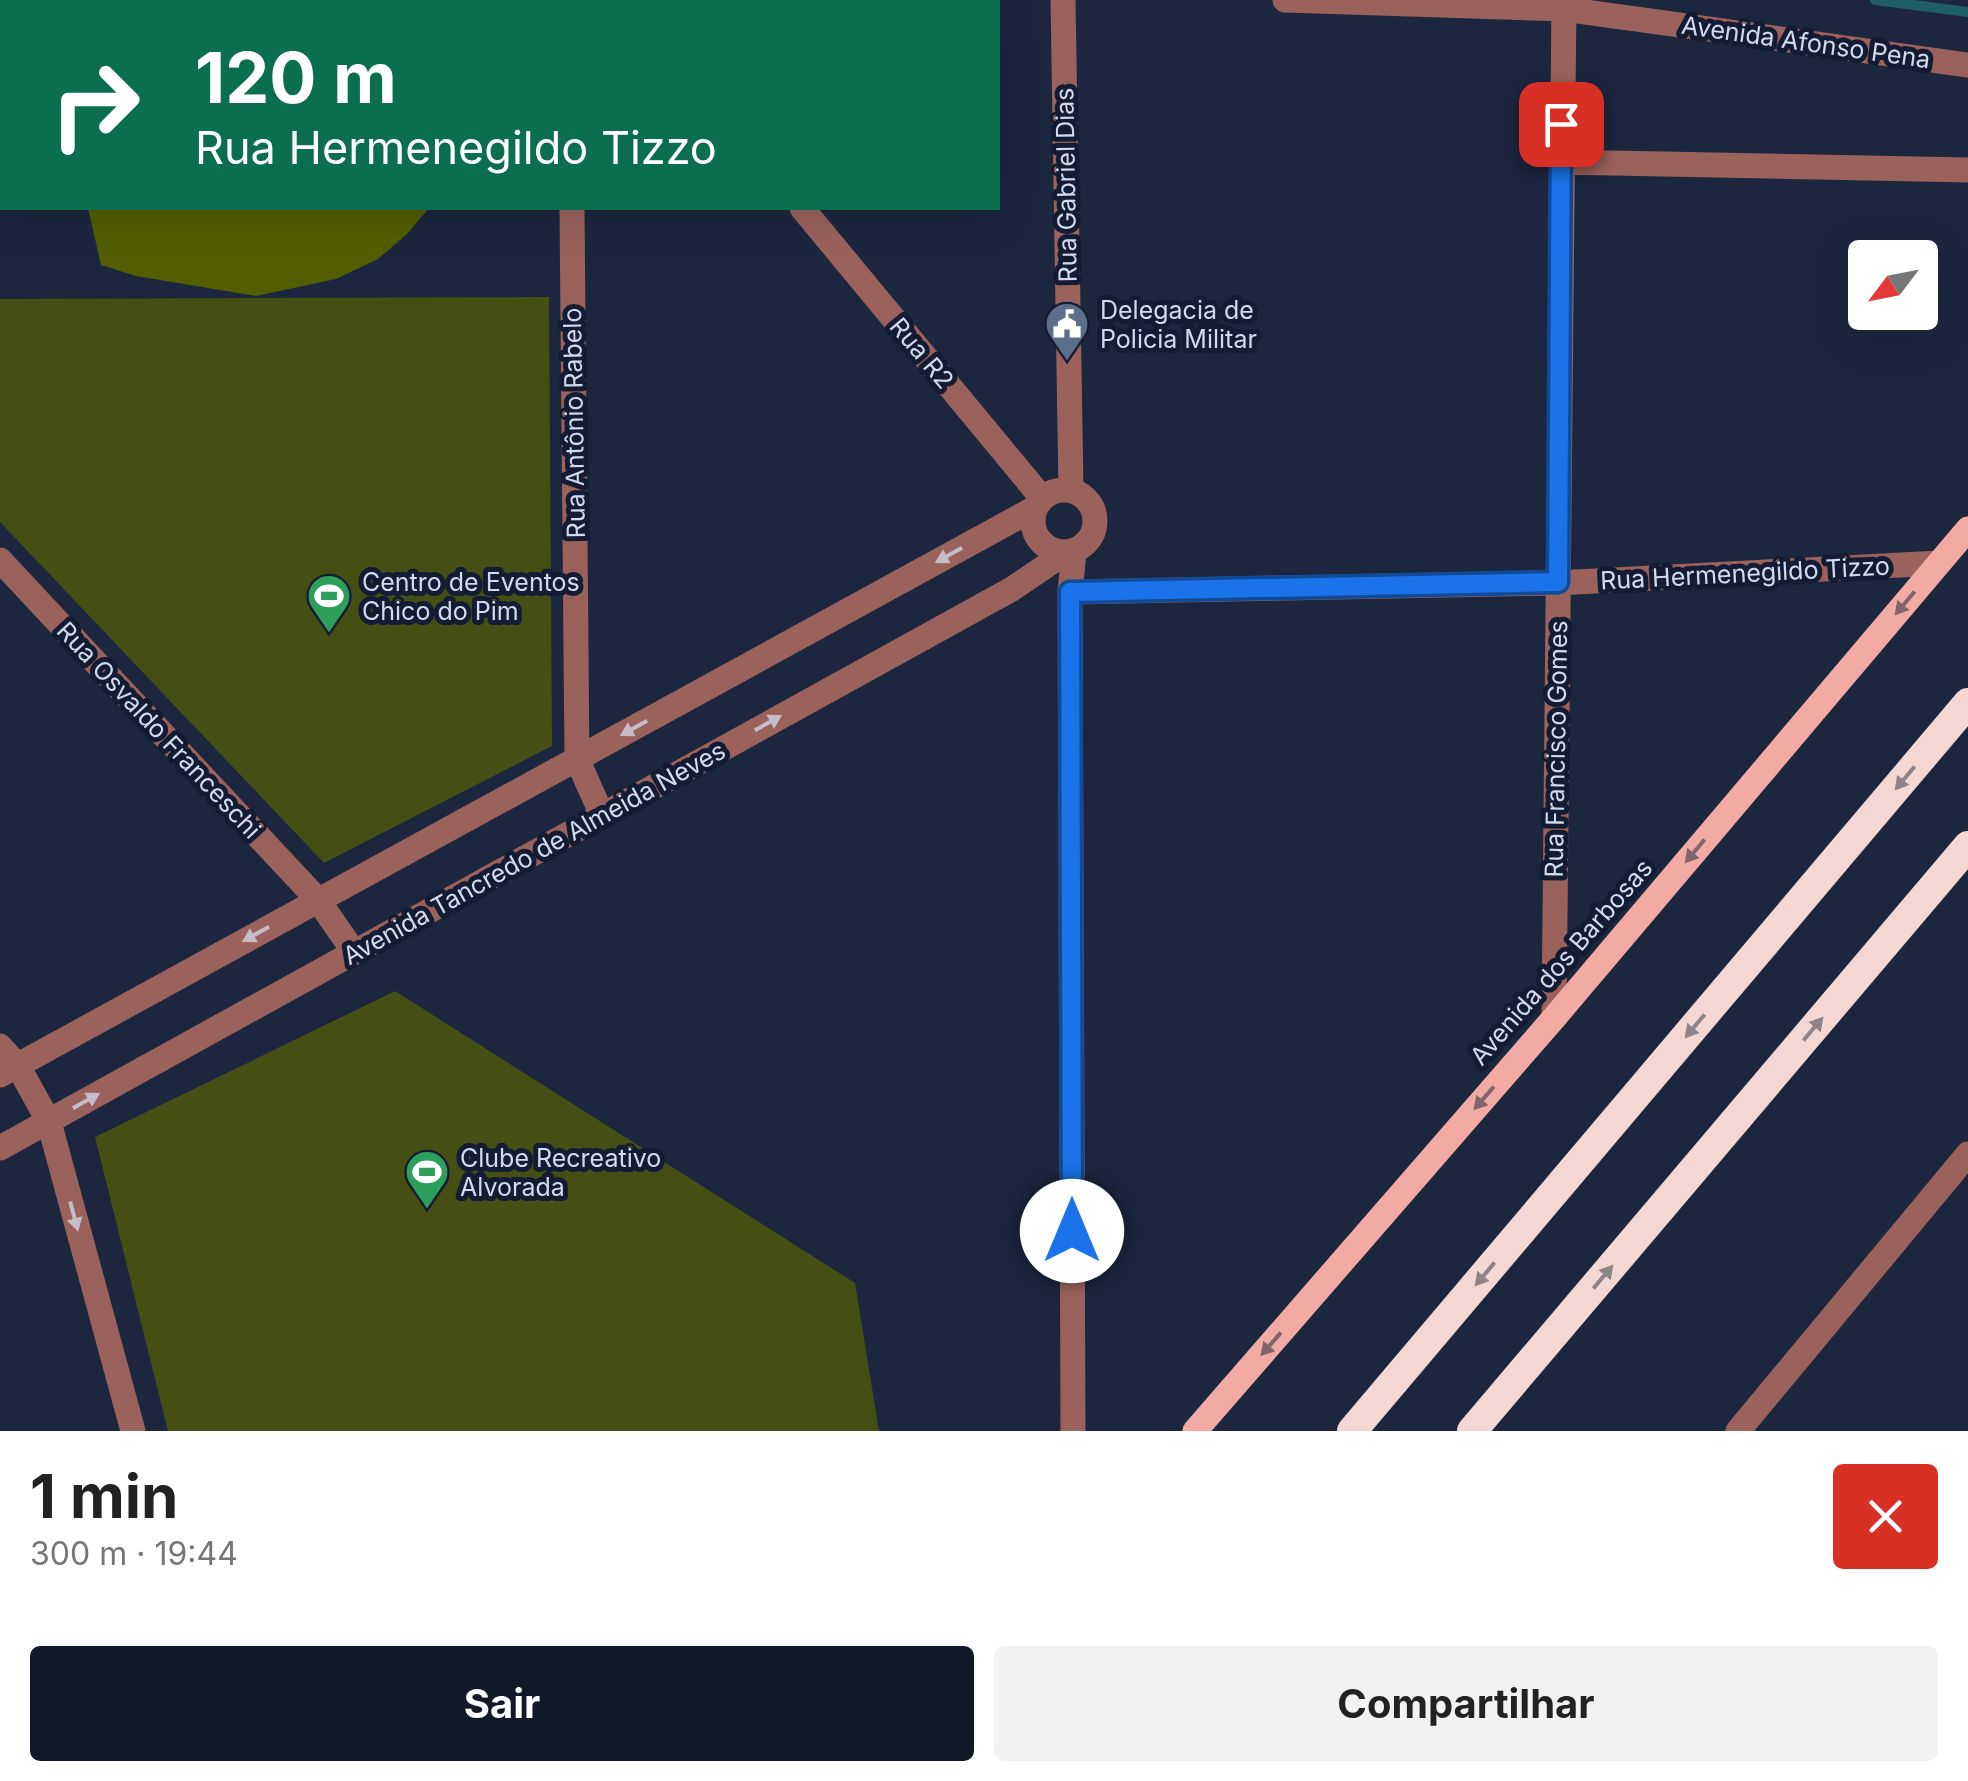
<!DOCTYPE html>
<html lang="pt">
<meta charset="utf-8">
<style>
body{margin:0;font-family:Inter,sans-serif;background:#f2f2f2;color:#222;height:100vh;display:flex;flex-direction:column;font-size:38px;white-space:nowrap}
*{box-sizing:border-box;margin:0}
p{font-size:32px;color:#767676}
.icon{flex:none;width:55px;height:55px;fill:none;stroke:currentColor;stroke-width:2;stroke-linecap:round;stroke-linejoin:round}
.map{position:relative;height:1431px;overflow:hidden}
.drawer{display:flex;flex-direction:column;background:#fff;flex:1}
.drawer>*{flex:none}
.hud{position:absolute;left:0px;top:0px;width:1000px;height:210px;box-shadow:0 10px 40px #0002;background:#0b6e4f;color:#fff;overflow:hidden}
.needle{width:65px;rotate:238deg}
.buttons{position:absolute;left:1848px;top:240px;display:grid;gap:20px}
.buttons a{display:grid;place-items:center;width:90px;height:90px;border-radius:10px;background:#fff;box-shadow:0 10px 40px #0002;font-size:50px}
.pin{position:absolute;display:grid;place-items:center;width:85px;height:85px;color:#fff;margin:-42px;border-radius:20px;box-shadow:0 5px 15px #0006}
.me{position:absolute;width:110px;margin:-55px;rotate:0deg;stroke-linejoin:round;filter:drop-shadow(0 0 8px #0008)}
.turn{display:flex;align-items:center;gap:35px;height:210px;padding:0 30px;font-size:45px}
.turn .icon{width:130px;height:130px;stroke-width:2.5}
.turn b{display:block;font-size:70px;line-height:85px}
.round{display:grid;place-items:center;flex:none;width:105px;height:105px;border-radius:10px;background:#f2f2f2}
.summary{display:flex;align-items:center;justify-content:space-between;height:170px;padding:0 30px}
h1{font-size:60px;font-weight:700;line-height:75px}
.action{display:flex;gap:20px;margin-top:auto;padding:20px 30px}
.action a{flex:1;height:115px;border-radius:10px;background:#111827;color:#fff;font-size:40px;font-weight:700;line-height:115px;text-align:center}
.action a+a{background:#f2f2f2;color:#222}
.map>svg:first-child{display:block}
.green{fill:#454e13}
.forest{fill:#525e00}
.lines{fill:none;stroke-linecap:round;stroke-linejoin:round}
.stream{stroke:#1e5e64;stroke-width:10}
.minor{stroke:#9a625b;stroke-width:25}
.major{stroke:#f2aba2;stroke-width:25}
.highway{stroke:#f4d7d3;stroke-width:30}
.oneway{fill:#c5bcc7}
.oneway2{fill:#82646b}
.oneway3{fill:#8f838b}
.route-casing{stroke:#114b97;stroke-width:25}
.route{stroke:#1a73e8;stroke-width:18}
.labels{text-anchor:middle;stroke-width:10;stroke-linejoin:round;paint-order:stroke}
.street-label{font-size:25px;fill:#d3daeb;stroke:#131c34}
.poi-label{font-size:25px;fill:#d3daeb;stroke:#131c34;text-anchor:start}
</style>
<div class="map">
<svg width="1968" height="1431" viewBox="0 0 1968 1431">
<rect width="100%" height="100%" fill="#1c263f"/>
<!-- green -->
<path class="green" d="M549 297 552 746 324 863 0 522V299Z
M395 991 855 1283 879 1431H168L95 1137Z"/>
<!-- forest -->
<path class="forest" d="M86 0H533L535 2H87Z
M88 208H429L407 234 378 259 336 279 256 296 136 276 101 265Z"/>
<g class="lines">
<!-- stream -->
<path class="stream" d="M1875 0 1968 12"/>
<!-- minor -->
<path class="minor" d="M570 0V2
M630 0 632 2
M1063 0 1071 490
M1285 0 1564 9 1968 65
M0 2V0
M1560 162 1968 170
M572 208 577 759 602 815
M802 208 1042 498
M1033 521a31 31 0 1 1 62 0a31 31 0 1 1-62 0Z
M0 560 318 900 354 952
M1070 592 1557 583 1939 563
M1554 1018 1564 0
M0 1046 18 1066 49 1122 133 1431
M0 1075 1035 508
M0 1148 1012 589 1065 553
M1073 1431 1070 592 1074 552
M1738 1431 1968 1154"/>
<!-- major -->
<path class="major" d="M1195 1431 1554 1018 1968 529"/>
<!-- highway -->
<path class="highway" d="M1352 1431 1968 703
M1472 1431 1968 846"/>
</g>
<!-- one-way arrows -->
<defs><path id="oneway-solid" d="M-6-.8H1V-3.2L6.5 0L1 3.2V.8H-6Z" transform="scale(2.5)"/></defs>
<g class="oneway">
<use href="#oneway-solid" transform="translate(949 555) rotate(151)"/>
<use href="#oneway-solid" transform="translate(768 723) rotate(-29)"/>
<use href="#oneway-solid" transform="translate(634 728) rotate(151)"/>
<use href="#oneway-solid" transform="translate(256 934) rotate(151)"/>
<use href="#oneway-solid" transform="translate(86 1101) rotate(-29)"/>
<use href="#oneway-solid" transform="translate(74 1216) rotate(75)"/>
</g>
<g class="oneway2">
<use href="#oneway-solid" transform="translate(1905 603) rotate(130)"/>
<use href="#oneway-solid" transform="translate(1695 851) rotate(130)"/>
<use href="#oneway-solid" transform="translate(1484 1098) rotate(131)"/>
<use href="#oneway-solid" transform="translate(1271 1344) rotate(131)"/>
</g>
<g class="oneway3">
<use href="#oneway-solid" transform="translate(1905 778) rotate(130)"/>
<use href="#oneway-solid" transform="translate(1695 1026) rotate(130)"/>
<use href="#oneway-solid" transform="translate(1813 1029) rotate(-50)"/>
<use href="#oneway-solid" transform="translate(1485 1274) rotate(130)"/>
<use href="#oneway-solid" transform="translate(1603 1277) rotate(-50)"/>
</g>
<g class="lines">
<defs>
<path id="route" d="M1072 1231 1070 592 1558 582 1561 124"/>
</defs>
<!-- route casing -->
<use href="#route" class="route-casing"/>
<!-- route -->
<use href="#route" class="route"/>
</g>
<!-- icons -->
<defs>
<symbol id="civic-pin" viewBox="-11 -11 22 30"><path d="M0 17L-7.5 6A9.5 9.5 0 1 1 7.5 6Z" fill="#5c6f8a" stroke="#131c34"/><path d="M-.6-6.5H3V-4.5H.6V-3L4-1V1h2V6H-6V1h2V-1L-.6-3ZM-1.2 2.5V6h2.4V2.5Z" fill="#fff"/></symbol>
<symbol id="stadium-pin" viewBox="-11 -11 22 30"><path d="M0 17L-7.5 6A9.5 9.5 0 1 1 7.5 6Z" fill="#2e9e5b" stroke="#131c34"/><path d="M0-5a6.5 5 0 1 0 0 10a6.5 5 0 1 0 0-10ZM-3.5-1.8h7v3.6h-7Z" fill="#fff"/></symbol>
</defs>
<g fill-rule="evenodd">
<use href="#civic-pin" x="1042" y="299" width="50" height="68"/>
<use href="#stadium-pin" x="304" y="571" width="50" height="68"/>
<use href="#stadium-pin" x="402" y="1147" width="50" height="68"/>
</g>
<g class="labels">
<!-- street labels -->
<g class="street-label">
<text transform="translate(1806 42) rotate(8)" y="9">Avenida Afonso Pena</text>
<text transform="translate(1066 185) rotate(-91)" y="9">Rua Gabriel Dias</text>
<text transform="translate(922 353) rotate(50)" y="9">Rua R2</text>
<text transform="translate(574 423) rotate(-91)" y="9">Rua Antônio Rabelo</text>
<text transform="translate(1745 573) rotate(-3)" y="9">Rua Hermenegildo Tizzo</text>
<text transform="translate(159 730) rotate(47)" y="9">Rua Osvaldo Franceschi</text>
<text transform="translate(1556 749) rotate(-89)" y="9">Rua Francisco Gomes</text>
<text transform="translate(534 853) rotate(-29)" y="9">Avenida Tancredo de Almeida Neves</text>
<text transform="translate(1561 962) rotate(-49)" y="9">Avenida dos Barbosas</text>
</g>
<!-- poi labels -->
<g class="poi-label">
<text x="1100" y="319">Delegacia de<tspan x="1100" dy="29">Policia Militar</tspan></text>
<text x="362" y="591">Centro de Eventos<tspan x="362" dy="29">Chico do Pim</tspan></text>
<text x="460" y="1167">Clube Recreativo<tspan x="460" dy="29">Alvorada</tspan></text>
</g>
</g>
</svg>
<div class="buttons">
<a><svg class="needle" viewBox="-14 -14 28 28"><path d="M0-13l5 13h-10z" fill="#e53935"/><path d="M0 13l5-13h-10z" fill="#767676"/></svg></a>
</div>
<div class="pin" style="left:1561px;top:124px;background:#d93025"><svg class="icon" aria-label="arrive" viewBox="0 0 24 24"><path d="M6 21V4h12l-3 4 3 4H6"/></svg></div>
<svg class="me" style="left:1072px;top:1231px" viewBox="-20 -20 40 40"><circle r="19" fill="#fff"/><path d="M0-13L10 11 0 6-10 11z" fill="#1a73e8"/></svg>
<div class="hud">
<div class="turn"><svg class="icon" aria-label="right" viewBox="0 0 24 24"><path d="M7 20v-9h11M14 6l5 5-5 5"/></svg><div><b>120 m</b>Rua Hermenegildo Tizzo</div></div>
</div>
</div>
<section class="drawer">
<div class="summary"><div><h1>1 min</h1><p>300 m · 19:44</p></div><a class="round" style="background:#d93025;color:#fff"><svg class="icon" aria-label="close" viewBox="0 0 24 24"><path d="M6 6l12 12M18 6L6 18"/></svg></a></div>
<div class="action"><a>Sair</a><a>Compartilhar</a></div>
</section>
